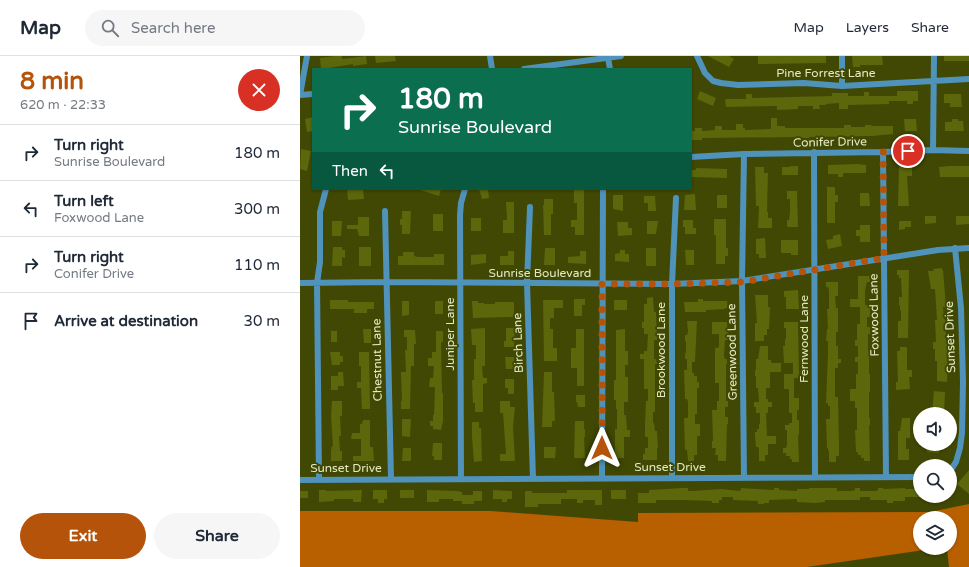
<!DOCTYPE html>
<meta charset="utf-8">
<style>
body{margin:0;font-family:"Varela Round",sans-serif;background:#f6f6f7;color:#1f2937;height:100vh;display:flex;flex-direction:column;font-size:15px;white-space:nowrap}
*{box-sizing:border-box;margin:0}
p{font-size:13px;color:#747a83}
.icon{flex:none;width:22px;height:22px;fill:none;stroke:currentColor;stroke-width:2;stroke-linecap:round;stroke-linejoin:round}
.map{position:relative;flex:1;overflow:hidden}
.side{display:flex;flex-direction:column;background:#fff;width:300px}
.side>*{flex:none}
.banner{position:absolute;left:12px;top:12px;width:380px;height:122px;border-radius:0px;box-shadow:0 1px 3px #0004;background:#0b6e4f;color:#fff;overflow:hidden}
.fabs{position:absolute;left:613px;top:351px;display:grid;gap:8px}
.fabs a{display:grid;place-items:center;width:44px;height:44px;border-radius:50%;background:#fff;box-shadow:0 1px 3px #0004;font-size:20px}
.pin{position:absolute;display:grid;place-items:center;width:34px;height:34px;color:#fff;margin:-17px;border:2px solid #fff;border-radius:50%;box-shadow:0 1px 4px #0007}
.me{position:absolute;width:44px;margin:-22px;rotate:0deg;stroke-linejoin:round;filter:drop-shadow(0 0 3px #0008)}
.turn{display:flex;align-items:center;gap:14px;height:84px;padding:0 20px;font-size:18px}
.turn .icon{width:52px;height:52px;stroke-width:2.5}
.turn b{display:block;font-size:28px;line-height:34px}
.then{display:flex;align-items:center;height:38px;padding:0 20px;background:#0003;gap:8px;font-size:15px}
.round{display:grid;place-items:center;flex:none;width:42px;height:42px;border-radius:21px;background:#f6f6f7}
.overview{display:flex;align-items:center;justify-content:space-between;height:68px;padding:0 20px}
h1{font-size:24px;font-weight:800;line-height:30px;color:#b45309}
.cta{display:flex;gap:8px;margin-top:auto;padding:8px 20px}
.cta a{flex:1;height:46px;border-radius:24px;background:#b45309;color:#fff;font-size:16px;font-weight:800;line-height:46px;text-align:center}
.cta a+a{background:#f6f6f7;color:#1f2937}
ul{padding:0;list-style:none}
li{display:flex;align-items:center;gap:12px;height:56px;padding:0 20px;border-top:1px solid #e0e1e3}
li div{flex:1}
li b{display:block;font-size:15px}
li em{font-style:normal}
header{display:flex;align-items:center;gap:24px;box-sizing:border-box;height:56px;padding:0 20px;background:#fff;border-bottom:1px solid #e0e1e3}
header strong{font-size:19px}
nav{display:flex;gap:22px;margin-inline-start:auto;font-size:14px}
.search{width:280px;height:36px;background:#f6f6f7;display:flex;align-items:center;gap:10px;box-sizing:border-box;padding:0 14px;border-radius:22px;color:#747a83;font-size:15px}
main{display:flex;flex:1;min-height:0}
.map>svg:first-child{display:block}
.forest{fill:#b85f00}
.building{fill:#5c660a}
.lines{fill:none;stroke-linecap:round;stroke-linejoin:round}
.minor{stroke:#4f93bb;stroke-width:6}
.route{stroke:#b45309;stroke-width:7;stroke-dasharray:0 12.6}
.labels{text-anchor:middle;stroke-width:4;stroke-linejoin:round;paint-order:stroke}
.street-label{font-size:12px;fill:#e3eac2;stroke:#414803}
</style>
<header>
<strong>Map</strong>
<div class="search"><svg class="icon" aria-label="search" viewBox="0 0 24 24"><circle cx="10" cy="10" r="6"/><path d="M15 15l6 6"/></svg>Search here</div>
<nav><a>Map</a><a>Layers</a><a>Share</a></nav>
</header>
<main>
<section class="side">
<div class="overview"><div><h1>8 min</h1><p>620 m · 22:33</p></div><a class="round" style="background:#d93025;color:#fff"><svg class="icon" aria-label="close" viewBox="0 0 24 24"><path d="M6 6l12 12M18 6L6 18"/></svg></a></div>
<ul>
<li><svg class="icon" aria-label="right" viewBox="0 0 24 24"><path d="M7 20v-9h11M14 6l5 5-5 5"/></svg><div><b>Turn right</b><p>Sunrise Boulevard</p></div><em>180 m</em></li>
<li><svg class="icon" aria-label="left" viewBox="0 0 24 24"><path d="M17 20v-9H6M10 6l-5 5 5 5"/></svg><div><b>Turn left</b><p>Foxwood Lane</p></div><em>300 m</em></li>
<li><svg class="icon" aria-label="right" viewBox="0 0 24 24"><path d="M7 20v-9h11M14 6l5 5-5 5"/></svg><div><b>Turn right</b><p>Conifer Drive</p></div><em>110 m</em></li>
<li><svg class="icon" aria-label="arrive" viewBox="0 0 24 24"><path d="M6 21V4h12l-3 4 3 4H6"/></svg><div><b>Arrive at destination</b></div><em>30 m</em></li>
</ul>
<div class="cta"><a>Exit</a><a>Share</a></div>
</section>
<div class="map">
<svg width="669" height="511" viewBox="0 0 669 511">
<rect width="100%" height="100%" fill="#414803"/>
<!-- forest -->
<path class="forest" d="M669 448V511H649L647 492H650V462H620V492H638L507 511H0V455H191L338 466V457L630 456Z"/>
<!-- building -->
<path class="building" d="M35 0H42V3L66 0 67 8 53 10V8L29 12V13H21L20 2Z
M75 0H95L96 5 76 7Z
M408 0H429L434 3 429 11Z
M458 0H526V7L458 8Z
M552 0H582L583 9H560V11H553Z
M644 0H669V5H644Z
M400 35 416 42 413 50 397 43Z
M597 35H618V45H613V48H607V45H589V48L548 49V53H539V47L526 48V49H519L520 53H513V50H498V53L477 54V50L426 51 425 43H446V38H452V42L532 40V37H548V40H564V36H569V40H597Z
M644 38H661L662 51H650V47H644Z
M13 61V75L7 76 5 63Z
M471 62H477V70H485V72H544V69H551V71H565V69H571L572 70H593V78L572 80 509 81V82H500V81L402 82V84H391V75H395V72H402V75L415 74V70H422V74H436V68H443V72H445V74L471 73Z
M604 63H616L617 75H605Z
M652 63H658V65H663L664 75H645V66H652Z
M1 93 11 95 7 115 0 113Z
M557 108 566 109V117H543V121H538V118H528V109Z
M599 108H607V112H612V120H607L609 150H598Z
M490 110H498V119H482V111H490Z
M649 110H669V121H640L639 111Z
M455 111H464V117H468L467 156H468V162H472V172H458L459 150H456Z
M396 112 427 113V122L391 121V114H396Z
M527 131H535V139H538V146H535V167H527Z
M47 133H63L64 143 48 144Z
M120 133H141L139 140 120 134Z
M179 133H188L189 142 182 143Z
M274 133H284V179H275V171H271V164H277V147H274Z
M487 135H497L498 171H487V164H489L490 156V143H487Z
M560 137H569L570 150H560Z
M395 138 396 154H384L385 139Z
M313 139H323V155L313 153Z
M417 139H427V152H417Z
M344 140H355L356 155H348V147H344Z
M244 143H253V158H251V179H244L243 149H244Z
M206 146H214V177H203V164H207Z
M102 155H111L110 178H102V169H100V163H102Z
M133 158H143V175H133Z
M625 160H636V167L625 168Z
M656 160H669V168L656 169Z
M58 161H69V180H59L57 173H47V169H58Z
M171 162H181V175H171Z
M414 163H426V192H428V200H425V208H416V179H414Z
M383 164H393V172H396V178H385V171H383Z
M32 165H42L41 180H32Z
M347 165H358L356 178H347Z
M599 165H611V171H605V173L599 174Z
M317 166H328V172H332V179L318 180Z
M560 169H570V186H560V180H556V174H560Z
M540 178 542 190 528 193 526 184 533 183V180Z
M465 182 466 202H459V198H456V183Z
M481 184H498V199H491V197H481Z
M33 191H42V194H45V202L42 201V210H32Z
M59 191H71V210H59Z
M245 192H255V209H244Z
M346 192H356V210H346Z
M320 194H325V198H329V206L315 205V198L320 197Z
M385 194H394V209H386Z
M208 195H214V209H200V200H208Z
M280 195H286V208L268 207V201L280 200Z
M103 196H114V200L118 201H134V198H144V209H98V200H103Z
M186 198V207L171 209V199Z
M642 212V214H643L646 251H643L644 263 646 265V286H648L647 299H648L647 326 637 325V305H635V293H633V286H636L635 264H637L635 233H631L628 215H634L633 213Z
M597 214H609L608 282H598V265H601V254H600V249H599V241H602L601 222H599V219H597Z
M558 220H570V226H567L565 234V249H570V261H567V271H570V278H568V294H569V318H570V336H569V362H570V369H569L570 405H564V402H561V399H558V396H556L555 374H557V352H555V345H550V333H556V318H558V306H555V301H558V290H555V284H557V268H560V251H550V243H558Z
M526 226H538V240H535L536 252H538V276H536V290H538V303H541V307H538V312H535V341H538L539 386V400H536V406H529V395H528V392H527L526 363H530V350H528V347H526L528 296V285H526L527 273H528L527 253H529V234L528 231H526Z
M498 234 499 253H486V241H484V235Z
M455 239H468V251H470L469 273H467V279H464V285H455V267H457Z
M353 241 354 256H356L357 284H354V303H356L357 308H355V356H353V367H354L355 375H357L358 392H357V404H343V398H345V392H348V381H345V367L346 345H348V333H344V303H340V298H344V295H347L348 278H344V272H342V266H344V248H347V242Z
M274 243H285V249H282V260H274Z
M398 243H403V245H427L428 252H425V253L406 254V256H385L384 246H398Z
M30 244H48V246H74V253H67V257H54V253H30Z
M243 244H263V252H254V262H250V273H253V292H257V305H244Z
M314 244H327V254H314Z
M102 245H109V259L102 260Z
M135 245H143V258H135Z
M172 245H178V247H184V248H195V246H214V261L173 262Z
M387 265H397L395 306H392V317H394V320H397V326H399V332H397V358H395V368H400V380H397V399H394V405H388L387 394H385L384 362H388V346L387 343H385L384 314H387V303H385V297H386V285H385V279H387L388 276Z
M412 266H427L428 284H425L424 300 425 303H427V308H426V345H428V351H425V361H428V368H427L426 405H418V399H415L416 392H412V385H413L412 354H417V345H419V327H415V292H418L419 290V278H412Z
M484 266H498L499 322H494V342H499V354H497V364H499V377L498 381 499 406H492V403H490V400H486V397H483V392H486L487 389V374H485V369H489V367H492V357H489V333H484V318H493V307H484L483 290H485V283H486V272H484Z
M185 272V310H182L183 322H187V327L183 328V356H175V347H173L172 324H174V303H176V289H172L171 273Z
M206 272H215L214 291H204V285H206Z
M63 273H71V287H64Z
M276 273H284V330H277V312H271V292H276Z
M325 273V295H328V309H325V321H328V346H324V359H326L327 374H330V381H324V402H315V373H317V353H316V344H314V324H316V274Z
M104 274H115L116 288H114V310H111L110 353H101V345H102L101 316H106L105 294H107V281H104Z
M31 275H37V286H31Z
M136 275H143V286H141L142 337H143V365L141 374 133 373V370H130V365H133V359H134L135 331H129L130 322H133L134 310H128V302H132V296H136Z
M460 290H468V304H471V307H481V316H470V332H466V343H468V346H472V351H468V357H466L467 380H476V388H468V399H465V405H459V393L458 391H456L455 381V376H457V373H459V368H460V357H456V351H458H454V346H459L458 332H456V320H455V314H456V303H458Z
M600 291H607V314H612V321H609L610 333 596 334V326H598L597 295H600Z
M30 296H40V300H43V306H40V309H32Z
M59 296H69L70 353H62L61 332H57V326H61V310H59Z
M205 301H214V313H206Z
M38 316H43L44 330H38V334H31V320H38Z
M244 316H252V336H254L255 365H252V371H242Z
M205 323H214V338H208V332H205Z
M634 335 645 336 644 358H632Z
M276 339H285V351H278L277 346H276Z
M32 345H42V360H40L41 380H39L40 395H42V405H31V395L32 390H33L31 360Z
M200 345H210V351H215L213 371 215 405H200V398H206L203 357H200Z
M602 362H610V382H606V393H609V404H598V375H600Z
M102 363H111L110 381 102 380Z
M63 364H70V391H73L74 405H53V400H61V383H51L52 377H60V368H62Z
M275 365H284V373H285V381H284L285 402H274Z
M172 366H179V372H181L182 405 174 406 172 381Z
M133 387H142V404H134V400H132Z
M629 388H639V397L627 396V391H629Z
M244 391H256L255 402H244Z
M103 392H111V405H102Z
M669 414V438L657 428Z
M383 432H388V435H391L422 433 439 435 441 434V432L474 434V432H479V434L497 435V433H509V432H537V435H552L555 434V432H560V435H575L578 434V432H584L583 433 605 432V433H620V441H605V445H593V447H587V444H570V441H560V444H525V446L515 447 497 446V443L469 444V447H464V448H458V445L433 444V441H422V444H419V447H412V445L383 444H356V447H338V437H349V434Z
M19 434H26V435L62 434 61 446H53V443H34V445L19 446Z
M73 434H87V443H84V447H78V443H73Z
M100 434H114V442H100Z
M127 434 157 435 162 436V439H173V435H182V445H174V448H162V445H153V443H139V446H127Z
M193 434 212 435V443H207V446H202V443H193Z
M267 434H302V449H295V444H283V447H277V443H261V448H238V451H225V435H232V437H267Z
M311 434H326V443H311Z
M0 435H8V442H0Z"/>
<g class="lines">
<!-- minor -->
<path class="minor" d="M190 0 192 13
M397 0 405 17 413 25 421 27 438 29 504 27 542 30 669 23
M542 0V30
M308 2 310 13
M224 13 321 0
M0 39 7 0
M0 39 13 38
M633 94 634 0
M514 96 515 421
M583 96 586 421
M444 98 442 225 444 422
M391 101 444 98 583 96 633 94 669 95
M230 151 227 227 233 423
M85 155 91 423
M0 227 86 226 372 228 442 225 638 194 669 192
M650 415 656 406 660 392 662 377 663 326 661 252 655 192
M302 422 303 133
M372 422V228L376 142
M19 423 17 227 20 206V156L26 133
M161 423 160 159 161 147 165 133
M0 424 620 421"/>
</g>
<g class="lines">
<!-- route -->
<path class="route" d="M302 392V228H372L442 226 584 202 583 96 608 95"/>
</g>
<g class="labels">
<!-- street labels -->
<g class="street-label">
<text x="526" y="21">Pine Forrest Lane</text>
<text transform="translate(530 86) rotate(-1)" y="4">Conifer Drive</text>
<text x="240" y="221">Sunrise Boulevard</text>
<text transform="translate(574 259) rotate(-91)" y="4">Foxwood Lane</text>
<text transform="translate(150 278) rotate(-90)" y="4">Juniper Lane</text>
<text transform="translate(650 281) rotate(-92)" y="4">Sunset Drive</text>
<text transform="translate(504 283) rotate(-90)" y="4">Fernwood Lane</text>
<text transform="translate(218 287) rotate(-92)" y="4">Birch Lane</text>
<text transform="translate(361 294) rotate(-90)" y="4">Brookwood Lane</text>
<text transform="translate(432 296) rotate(-91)" y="4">Greenwood Lane</text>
<text transform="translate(77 304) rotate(-91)" y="4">Chestnut Lane</text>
<text x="370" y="415">Sunset Drive</text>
<text x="46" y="416">Sunset Drive</text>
</g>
</g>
</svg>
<div class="fabs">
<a><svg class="icon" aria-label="sound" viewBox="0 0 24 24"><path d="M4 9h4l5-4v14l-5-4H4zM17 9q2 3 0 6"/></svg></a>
<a><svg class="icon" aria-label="search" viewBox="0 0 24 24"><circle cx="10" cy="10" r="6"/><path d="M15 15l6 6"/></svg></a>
<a><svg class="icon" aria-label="layers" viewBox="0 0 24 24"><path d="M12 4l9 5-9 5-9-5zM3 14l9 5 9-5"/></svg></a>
</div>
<div class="pin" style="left:608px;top:95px;background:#d93025"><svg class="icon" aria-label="arrive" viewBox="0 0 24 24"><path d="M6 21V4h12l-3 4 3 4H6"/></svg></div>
<svg class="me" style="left:302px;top:392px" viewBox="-20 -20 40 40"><path d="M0-17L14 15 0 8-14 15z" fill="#b45309" stroke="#fff" stroke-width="4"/></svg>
<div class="banner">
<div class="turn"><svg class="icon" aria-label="right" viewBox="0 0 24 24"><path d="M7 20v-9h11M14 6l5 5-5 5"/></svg><div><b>180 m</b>Sunrise Boulevard</div></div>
<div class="then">Then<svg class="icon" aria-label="left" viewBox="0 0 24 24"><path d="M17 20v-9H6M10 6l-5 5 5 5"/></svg></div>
</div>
</div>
</main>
